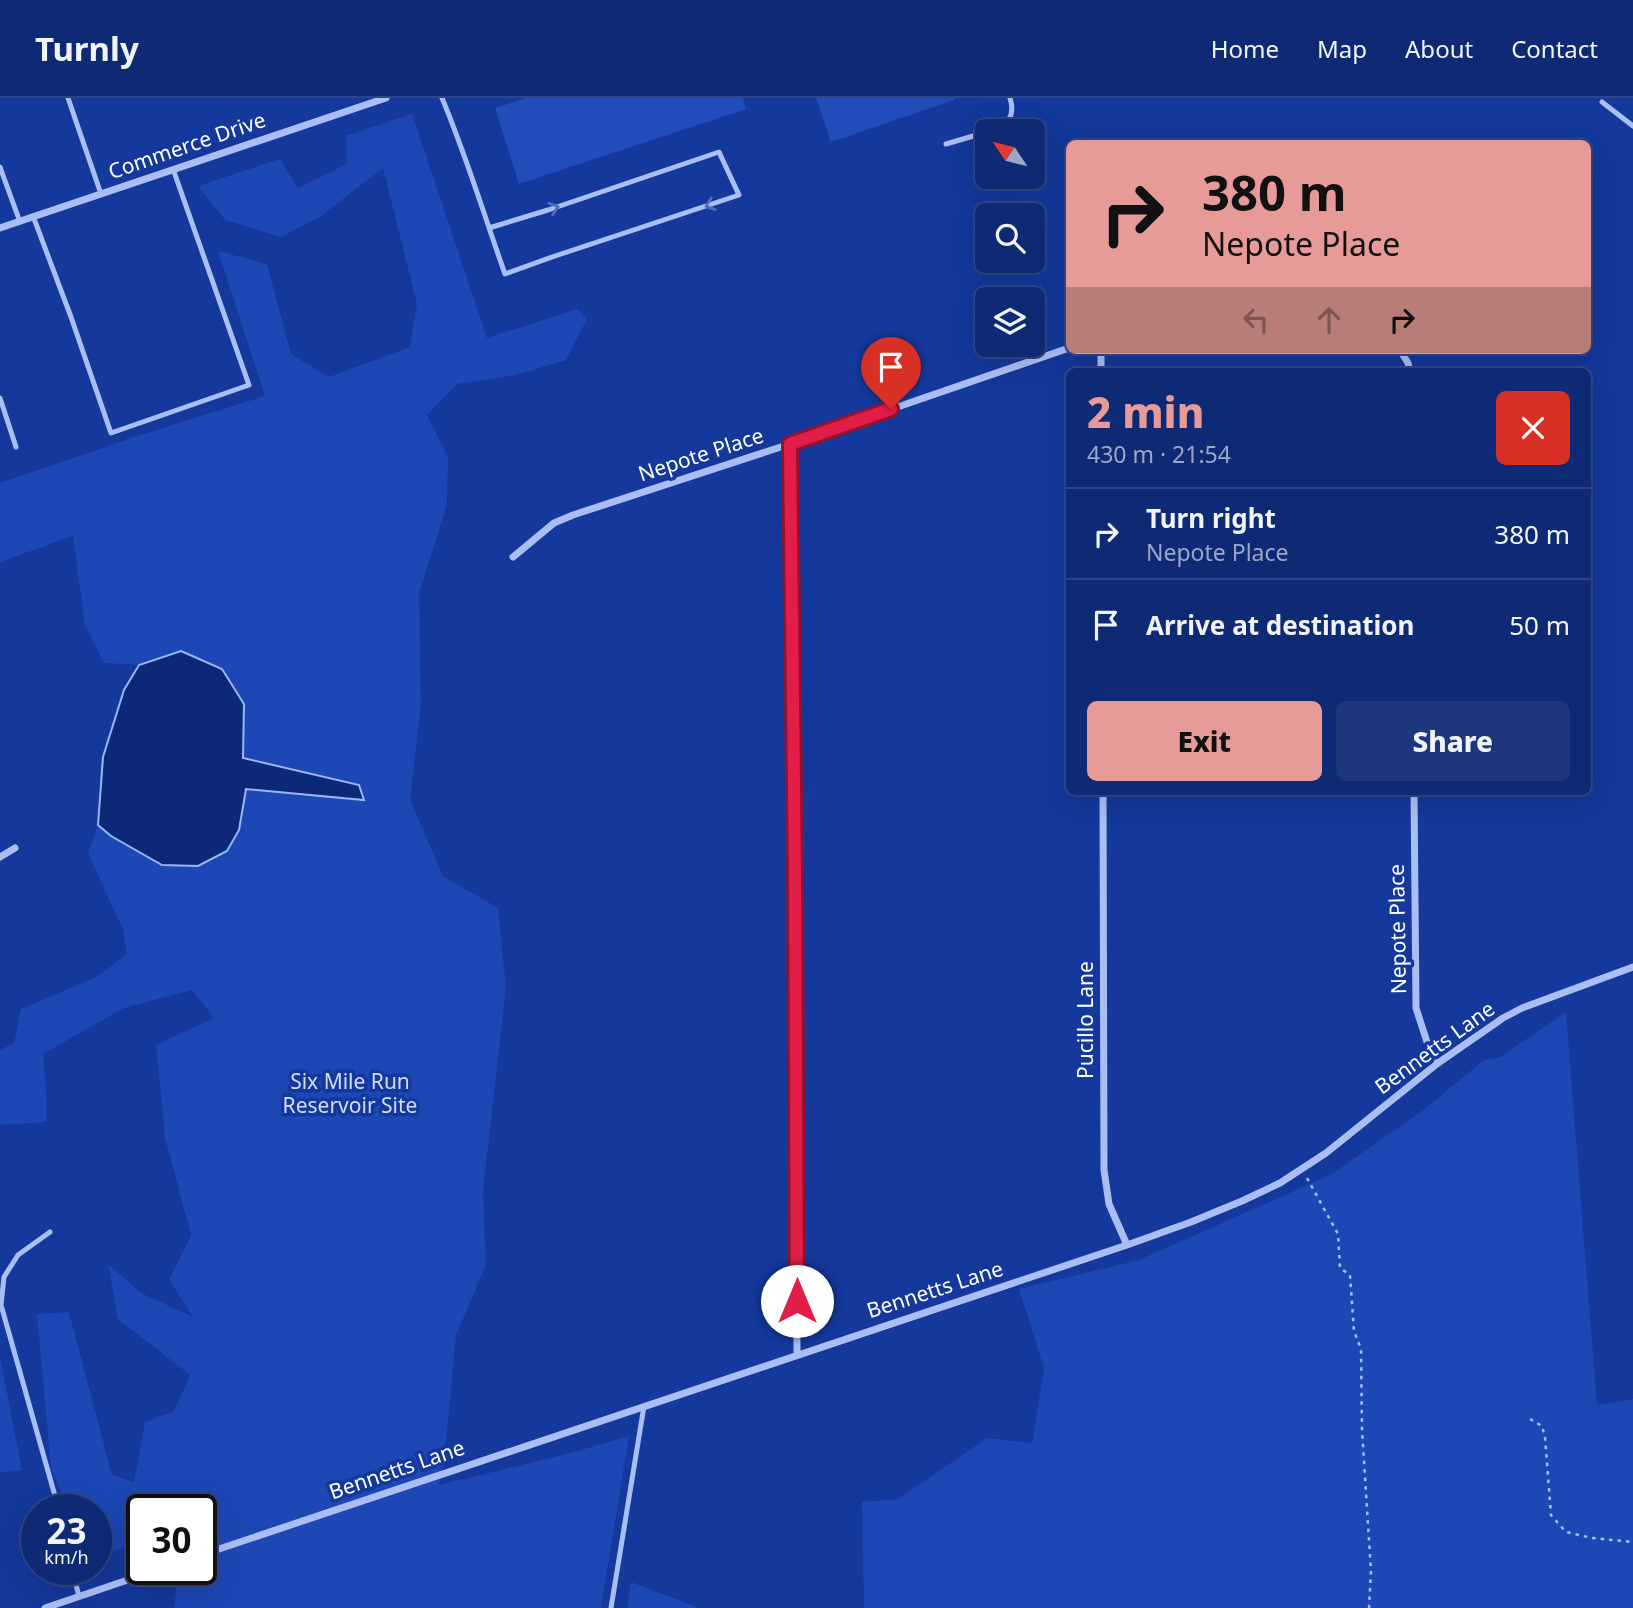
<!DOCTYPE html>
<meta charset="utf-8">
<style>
body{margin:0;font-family:"Noto Sans",sans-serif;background:#1d367c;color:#f1f3f6;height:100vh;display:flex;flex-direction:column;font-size:26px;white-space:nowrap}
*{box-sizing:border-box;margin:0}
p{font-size:23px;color:#9ba7c5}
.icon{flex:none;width:38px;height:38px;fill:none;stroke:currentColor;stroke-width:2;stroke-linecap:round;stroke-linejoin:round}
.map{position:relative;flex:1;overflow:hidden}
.side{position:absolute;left:1066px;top:270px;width:525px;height:427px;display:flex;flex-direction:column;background:#0f2a74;border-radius:10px;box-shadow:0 7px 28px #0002,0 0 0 2px #2f4686}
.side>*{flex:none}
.banner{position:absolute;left:1066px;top:42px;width:525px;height:214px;border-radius:10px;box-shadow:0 7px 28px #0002,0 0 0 2px #2f4686;background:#e69b98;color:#111;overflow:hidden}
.needle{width:46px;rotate:305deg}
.buttons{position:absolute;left:975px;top:21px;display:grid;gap:14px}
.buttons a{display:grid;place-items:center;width:70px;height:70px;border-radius:10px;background:#0f2a74;box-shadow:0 7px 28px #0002,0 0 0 2px #2f4686;font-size:35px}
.speed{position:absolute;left:21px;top:1396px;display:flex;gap:14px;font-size:35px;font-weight:700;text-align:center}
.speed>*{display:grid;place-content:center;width:91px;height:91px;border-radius:50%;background:#0f2a74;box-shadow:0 7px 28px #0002,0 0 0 2px #2f4686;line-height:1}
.speed small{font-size:18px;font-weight:400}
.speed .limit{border:4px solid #111;border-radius:10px;background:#fff;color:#111}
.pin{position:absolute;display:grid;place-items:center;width:60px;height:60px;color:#fff;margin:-72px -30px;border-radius:50% 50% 50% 0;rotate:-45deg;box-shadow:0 0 7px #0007}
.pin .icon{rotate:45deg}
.me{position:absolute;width:77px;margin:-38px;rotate:0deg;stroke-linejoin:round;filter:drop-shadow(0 0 5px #0008)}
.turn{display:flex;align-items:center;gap:24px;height:147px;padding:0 21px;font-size:32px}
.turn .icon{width:91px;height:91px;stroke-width:2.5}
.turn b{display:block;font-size:49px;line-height:60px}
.lanes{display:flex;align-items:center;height:66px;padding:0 21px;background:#0003;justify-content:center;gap:35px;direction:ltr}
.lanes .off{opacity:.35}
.round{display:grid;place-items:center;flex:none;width:74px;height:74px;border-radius:10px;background:#1d367c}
.summary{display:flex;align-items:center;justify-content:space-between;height:119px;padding:0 21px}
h1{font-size:42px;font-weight:800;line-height:52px;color:#e69b98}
.primary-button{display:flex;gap:14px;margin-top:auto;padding:14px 21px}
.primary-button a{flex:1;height:80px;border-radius:10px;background:#e69b98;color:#111;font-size:28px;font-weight:800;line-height:80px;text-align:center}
.primary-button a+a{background:#1d367c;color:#f1f3f6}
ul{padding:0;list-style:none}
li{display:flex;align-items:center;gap:21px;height:91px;padding:0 21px;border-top:2px solid #2f4686}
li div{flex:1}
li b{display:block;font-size:26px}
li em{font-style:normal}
header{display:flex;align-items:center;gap:42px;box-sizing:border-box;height:98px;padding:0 35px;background:#0f2a74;border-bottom:2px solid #2f4686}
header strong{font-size:33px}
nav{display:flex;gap:38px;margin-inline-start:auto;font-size:24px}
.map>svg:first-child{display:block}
.green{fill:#1c47b5}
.water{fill:#0c2878;stroke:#9bb6f6;stroke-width:2}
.building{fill:#224cba}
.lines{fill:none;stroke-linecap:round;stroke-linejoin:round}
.path{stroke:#a9bef3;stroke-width:2.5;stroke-dasharray:3.5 5;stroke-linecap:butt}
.lane{stroke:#a9bef3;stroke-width:5}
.street{stroke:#a9bef3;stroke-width:7}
.oneway{stroke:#506ebe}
.route-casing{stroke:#92132f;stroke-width:18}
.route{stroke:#e11d48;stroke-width:12}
.labels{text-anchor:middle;stroke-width:7;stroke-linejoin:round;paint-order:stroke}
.street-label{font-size:21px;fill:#fff;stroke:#14389b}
.park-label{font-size:21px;fill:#d1defd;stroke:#14389b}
</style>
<header>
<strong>Turnly</strong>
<nav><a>Home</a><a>Map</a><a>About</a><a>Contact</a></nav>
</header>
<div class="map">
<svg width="1633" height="1510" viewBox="0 0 1633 1510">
<rect width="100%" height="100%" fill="#14389b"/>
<!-- green -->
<path class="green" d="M412 16 487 240 577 211 587 221 566 262 516 277 457 286 427 317 448 358 447 406 419 496 421 606 410 702 443 778 498 810 506 890 483 1093 486 1167 456 1237 444 1366 439 1387 574 1354 629 1338 601 1510H174L179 1472H201V1412H142V1446L96 1456V1412H69L51 1370 37 1216 69 1214 112 1377 134 1384 145 1324 174 1313 190 1277 118 1221 108 1166 141 1195 193 1219 169 1182 191 1137 165 1040 156 947 214 920 192 892 124 910 43 956 46 988 47 1024 0 1027V952L14 945 21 911 98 878 127 856 123 832 88 755 98 727 111 738 162 767 198 768 227 752 239 731 246 691 363 702 359 687 243 660 244 606 181 553 139 567 104 565 85 528 73 438 0 464V385L140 337 265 298 218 153 267 166 291 256 329 279 410 249 417 206 383 70 321 118 281 139 225 122 198 88 280 61 298 90 347 66 346 38Z
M1566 914 1597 1307 1633 1301V1510H864L862 1404 898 1401 987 1340 1032 1345 1044 1270 1019 1191 1139 1162 1332 1076 1422 1013 1484 962 1500 959Z
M0 1258 22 1373 0 1374Z
M631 1484 699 1510H627Z"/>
<!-- water -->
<path class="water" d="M181 553 222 571 244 606 243 660 359 687 364 702 246 691 239 732 227 753 198 768 162 767 111 738 98 727 103 659 124 592 139 567Z"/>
<!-- building -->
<path class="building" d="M526 0H743L746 11 519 86 495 10Z
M816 0H954V2L831 44Z"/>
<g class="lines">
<!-- path -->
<path class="path" d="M1307 1080 1338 1136 1340 1170 1350 1177 1354 1233 1361 1251 1362 1332 1371 1473 1369 1510
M1530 1321 1542 1328 1545 1339 1551 1417 1566 1434 1592 1440 1633 1444"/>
<!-- lane -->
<path class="lane" d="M68 0 101 96
M442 0C466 57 484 117 505 176L555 158 739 97 719 54 548 112 489 130
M1602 4 1633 28
M989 33C1007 28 1016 19 1010 0
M946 46 987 34
M0 69 20 124
M33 118 71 219 111 335 249 287 173 71
M0 300 16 349
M50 1134 18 1157 4 1179 1 1207 59 1412
M72 1472 79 1498
M611 1510 644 1308"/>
<!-- street -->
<path class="street" d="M0 130 386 0
M1101 252V273
M1400 252 1408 265 1410 273
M790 346 795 776 797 1256
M513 459 554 425 573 417 790 346 1069 250
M1103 693 1104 1072 1109 1106 1127 1147
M1414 693 1416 910 1427 944 1438 965
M0 759 15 750
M201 1457 1127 1147 1191 1124 1242 1103 1280 1085 1326 1055 1438 965 1503 920 1522 910 1633 869
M45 1510 157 1472"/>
</g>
<!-- one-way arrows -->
<defs><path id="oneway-chevron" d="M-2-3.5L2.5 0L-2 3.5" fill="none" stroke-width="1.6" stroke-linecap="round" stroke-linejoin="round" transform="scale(1.75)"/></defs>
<g class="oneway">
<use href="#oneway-chevron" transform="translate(710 107) rotate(161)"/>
<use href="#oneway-chevron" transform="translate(554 110) rotate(-18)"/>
</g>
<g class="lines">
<defs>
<path id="route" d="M797 1203 795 776 790 346 891 311"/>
</defs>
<!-- route casing -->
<use href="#route" class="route-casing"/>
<!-- route -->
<use href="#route" class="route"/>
</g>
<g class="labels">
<!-- street labels -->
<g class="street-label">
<text transform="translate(187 48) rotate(-19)" y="7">Commerce Drive</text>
<text transform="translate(701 357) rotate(-18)" y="7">Nepote Place</text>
<text transform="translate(1398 831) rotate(-91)" y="7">Nepote Place</text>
<text transform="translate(1086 922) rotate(-90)" y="7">Pucillo Lane</text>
<text transform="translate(1435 950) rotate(-36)" y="7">Bennetts Lane</text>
<text transform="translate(935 1192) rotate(-18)" y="7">Bennetts Lane</text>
<text transform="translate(397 1372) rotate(-19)" y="7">Bennetts Lane</text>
</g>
<!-- park labels -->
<g class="park-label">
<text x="350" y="991">Six Mile Run<tspan x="350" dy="24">Reservoir Site</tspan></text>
</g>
</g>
</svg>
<div class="buttons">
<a><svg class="needle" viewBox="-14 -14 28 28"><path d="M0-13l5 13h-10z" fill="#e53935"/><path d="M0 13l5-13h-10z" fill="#9ba7c5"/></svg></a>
<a><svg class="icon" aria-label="search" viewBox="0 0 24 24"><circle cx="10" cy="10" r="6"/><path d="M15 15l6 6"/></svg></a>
<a><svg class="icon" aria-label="layers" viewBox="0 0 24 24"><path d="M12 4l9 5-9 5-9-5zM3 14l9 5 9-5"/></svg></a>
</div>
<div class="speed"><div>23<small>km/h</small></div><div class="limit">30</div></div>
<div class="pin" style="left:891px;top:311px;background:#d93025"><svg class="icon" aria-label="arrive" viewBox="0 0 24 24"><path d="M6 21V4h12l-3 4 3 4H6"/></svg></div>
<svg class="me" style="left:797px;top:1203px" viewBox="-20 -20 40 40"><circle r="19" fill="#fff"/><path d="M0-13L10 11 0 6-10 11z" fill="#e11d48"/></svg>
<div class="banner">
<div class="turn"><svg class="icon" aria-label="right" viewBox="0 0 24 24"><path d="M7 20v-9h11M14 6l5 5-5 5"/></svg><div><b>380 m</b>Nepote Place</div></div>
<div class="lanes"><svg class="icon off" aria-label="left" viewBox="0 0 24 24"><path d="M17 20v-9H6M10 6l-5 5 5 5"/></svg><svg class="icon off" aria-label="ahead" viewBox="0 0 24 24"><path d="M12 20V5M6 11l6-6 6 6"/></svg><svg class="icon" aria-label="right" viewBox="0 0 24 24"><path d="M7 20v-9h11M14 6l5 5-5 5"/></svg></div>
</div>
<section class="side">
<div class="summary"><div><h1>2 min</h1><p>430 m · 21:54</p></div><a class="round" style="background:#d93025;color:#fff"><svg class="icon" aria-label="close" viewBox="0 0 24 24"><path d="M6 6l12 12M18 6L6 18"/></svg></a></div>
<ul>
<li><svg class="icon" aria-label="right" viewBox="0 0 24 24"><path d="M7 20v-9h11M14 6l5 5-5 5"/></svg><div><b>Turn right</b><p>Nepote Place</p></div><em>380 m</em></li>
<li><svg class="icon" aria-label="arrive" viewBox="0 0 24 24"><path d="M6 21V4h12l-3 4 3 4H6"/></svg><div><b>Arrive at destination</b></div><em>50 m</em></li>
</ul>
<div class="primary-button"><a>Exit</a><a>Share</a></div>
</section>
</div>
